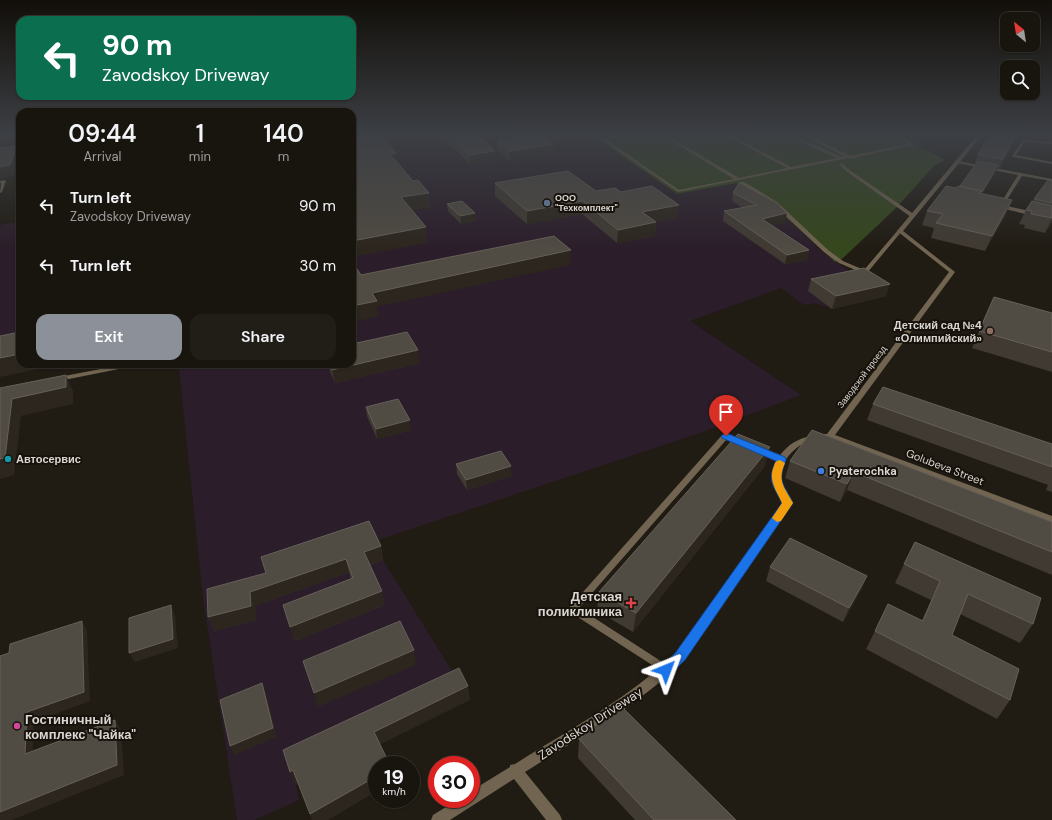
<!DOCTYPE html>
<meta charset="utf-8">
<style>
body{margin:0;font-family:"DM Sans",sans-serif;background:#211d17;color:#f1f3f6;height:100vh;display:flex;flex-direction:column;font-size:15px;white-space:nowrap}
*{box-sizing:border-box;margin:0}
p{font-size:13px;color:#9f9e9e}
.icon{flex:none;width:22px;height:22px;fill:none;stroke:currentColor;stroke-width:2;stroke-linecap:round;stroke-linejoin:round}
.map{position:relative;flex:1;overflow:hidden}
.drawer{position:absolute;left:16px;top:108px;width:340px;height:260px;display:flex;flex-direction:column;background:#18140e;border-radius:12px;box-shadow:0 1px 3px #0004,0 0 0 1px #36332e}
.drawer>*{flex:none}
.top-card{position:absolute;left:16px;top:16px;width:340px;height:84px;border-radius:12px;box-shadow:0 1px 3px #0004,0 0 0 1px #36332e;background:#0b6e4f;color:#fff;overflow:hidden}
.needle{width:26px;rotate:330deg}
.buttons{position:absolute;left:1000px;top:12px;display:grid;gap:8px}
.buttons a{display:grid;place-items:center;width:40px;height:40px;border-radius:8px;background:#18140e;box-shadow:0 1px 3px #0004,0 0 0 1px #36332e;font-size:20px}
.speed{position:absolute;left:368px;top:756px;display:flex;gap:8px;font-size:20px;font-weight:700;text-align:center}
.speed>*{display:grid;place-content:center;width:52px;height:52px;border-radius:50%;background:#18140e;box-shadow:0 1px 3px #0004,0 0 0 1px #36332e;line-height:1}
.speed small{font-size:10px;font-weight:400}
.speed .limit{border:6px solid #d22;background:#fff;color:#111}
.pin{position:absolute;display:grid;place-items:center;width:34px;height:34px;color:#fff;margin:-41px -17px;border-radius:50% 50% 50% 0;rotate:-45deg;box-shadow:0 0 4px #0007}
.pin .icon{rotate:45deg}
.me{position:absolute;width:44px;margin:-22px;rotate:44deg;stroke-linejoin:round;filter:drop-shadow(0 0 3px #0008)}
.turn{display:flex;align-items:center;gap:14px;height:84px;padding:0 20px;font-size:18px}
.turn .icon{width:52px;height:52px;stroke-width:2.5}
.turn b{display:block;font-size:28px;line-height:34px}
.eta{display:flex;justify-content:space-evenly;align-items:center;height:68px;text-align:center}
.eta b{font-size:24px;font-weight:600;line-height:28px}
.action{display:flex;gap:8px;margin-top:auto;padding:8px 20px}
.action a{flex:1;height:46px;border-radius:12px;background:#8c9099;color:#fff;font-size:16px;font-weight:600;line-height:46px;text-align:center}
.action a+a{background:#211d17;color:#f1f3f6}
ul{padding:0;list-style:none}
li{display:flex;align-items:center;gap:12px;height:60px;padding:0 20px}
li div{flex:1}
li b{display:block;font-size:15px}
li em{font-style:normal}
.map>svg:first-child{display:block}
.industrial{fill:#2b1e2a}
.green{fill:#35471c}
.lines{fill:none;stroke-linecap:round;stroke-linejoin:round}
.lane{fill:#716450;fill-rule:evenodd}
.street{fill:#716450;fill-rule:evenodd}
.wall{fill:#403a32}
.shaded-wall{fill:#2c261e}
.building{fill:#504b43;stroke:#666059}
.route{fill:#1a73e8;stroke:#114b97}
.slow{fill:#f59e0b}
.service-dot{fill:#5c6f8a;stroke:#17120b;stroke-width:1.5}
.education-dot{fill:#8d6e63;stroke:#17120b;stroke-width:1.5}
.culture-dot{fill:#0f9aa8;stroke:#17120b;stroke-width:1.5}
.shop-dot{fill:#3f7fe0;stroke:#17120b;stroke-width:1.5}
.health-dot{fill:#e0444e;stroke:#17120b;stroke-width:1.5}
.hotel-dot{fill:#d1479c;stroke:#17120b;stroke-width:1.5}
.labels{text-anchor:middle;stroke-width:4;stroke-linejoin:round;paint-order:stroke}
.far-poi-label{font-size:9px;font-weight:bold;fill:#dad6d1;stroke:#17120b;text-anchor:start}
.far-street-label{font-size:9px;fill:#dad6d1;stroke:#17120b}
.poi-label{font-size:11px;font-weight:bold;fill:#dad6d1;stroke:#17120b;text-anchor:start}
.street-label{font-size:11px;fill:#dad6d1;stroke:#17120b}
.near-poi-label{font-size:13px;font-weight:bold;fill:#dad6d1;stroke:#17120b;text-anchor:end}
.near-street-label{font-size:13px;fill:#dad6d1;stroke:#17120b}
</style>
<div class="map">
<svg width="1052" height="820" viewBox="0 0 1052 820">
<rect width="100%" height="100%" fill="#201b13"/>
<!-- industrial -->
<path class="industrial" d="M352 134H591L677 194 737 183 768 201 825 254 886 296 832 309 815 303 804 305 781 288 690 321 801 395 700 433 375 541 383 560 470 700 296 785 299 800 254 820H237L203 598 179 368 196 364H352Z
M20 198V333L0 337V225L16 222Z"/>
<!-- green -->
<path class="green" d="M590 134H909L924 144 916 147 928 150 945 160 934 166 896 208 842 259 835 262 768 201 737 183 677 194Z"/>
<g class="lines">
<!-- lane -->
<path class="lane" d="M593 134H598L679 190 734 179 660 134H665L739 178 787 168 723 134H729L791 167 837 158 783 134H789L842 157H845L802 134H808L850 156 908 144 895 134H900L913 145 853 158 851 159 849 158 678 192Z
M1023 140 1052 142V144L1025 142 1016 155 1052 162V164L1013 157 1012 156Z
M20 149V151L0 153V151Z
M958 161 1052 179V181L1022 176 1003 206 1001 207 999 206 1018 175 957 163 956 162Z
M840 163H842L848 169 915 215V217H911L846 171 840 165Z
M4 180 6 181 2 192 0 193 1 183H0V181Z
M740 182H744L777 202 828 250 843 261 864 270 898 230 902 231 867 273 859 274 858 273 860 272 839 263 824 252 773 204 740 184Z
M122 365 125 367 124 368 59 381 56 379 59 377Z
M723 434H729L744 441 745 443 741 445 727 439 579 608 670 667 671 670 670 673 666 674 570 612 568 609Z
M757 449H763L784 458 785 460 784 462H778L757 453 756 451Z"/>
<!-- street -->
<path class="street" d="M978 134H983L903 231 955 272 835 435 1052 516V523L829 439C822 439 814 439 807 442 793 447 778 465 780 481 782 489 788 496 793 503L684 660C638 706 580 737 525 772L560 815 562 820H546L514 779 450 820H431L433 815 459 799H471V791L510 767V765L515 764C570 729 630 698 676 652L783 503C779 496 773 489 772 481 770 473 773 466 777 460 789 440 806 435 827 434L949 272 897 231Z
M998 204 1052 216V220L996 207V205Z"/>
</g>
<!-- wall -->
<path class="wall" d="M439 134H477L495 151 496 160 470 164Z
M1017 134 1000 168 998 167 996 172 982 194 1006 214 985 251 931 238 934 228 922 225 927 211 956 188 960 186 976 163H975L978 155Z
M497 140 554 154 510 161 497 150Z
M1052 181V222L1045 233 1024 228 1025 225 1019 224 1026 210 1033 202 1034 199Z
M495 183 596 191 621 192 677 218 656 222 655 236 617 243 582 214 527 224 495 196Z
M739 183 785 222 772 225 809 250 807 260 785 264 723 221 724 211 743 208 732 201 733 193Z
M447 204 475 213 476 221 461 224 448 211Z
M811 279 886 296 832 309 808 291Z
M994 297 1052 313V372L972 348Z
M420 363 335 383 327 364H352Z
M873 404 1052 444V492L1046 490 1048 485 867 420Z
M366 407 411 430 377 439 367 416Z
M812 430 1052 522V575L847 490 840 502 785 478 790 461Z
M456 464 512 476 467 490 457 474Z
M765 466 633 632 597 611 599 592Z
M381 546 383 560 370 565 385 605 295 641 283 605 351 579 349 572 255 606 256 620 214 631 208 617 266 573 261 557Z
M904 564 1033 624 1020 643 960 614 952 635 1010 700 997 719 866 649 875 631 922 620 931 600 895 583Z
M770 567 867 576 861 590 843 622 766 581Z
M579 739 736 820H635L578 758Z"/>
<!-- shaded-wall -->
<path class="shaded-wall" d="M2 134H5L8 143 4 149 0 150V138Z
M1016 134H1017L1000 168 1003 159Z
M554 144V154L510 161V151Z
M17 146 20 153V160L14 176 0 179V167Z
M495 151 496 160 470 164 469 155Z
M396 153 398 167 390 154Z
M998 165 996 172 979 199 982 192Z
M429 193 430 208 403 212 401 197Z
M1012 200 1006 214 985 251 992 236Z
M583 201 582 214 527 224V211Z
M679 205 677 218 641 225 642 212Z
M475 213 476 221 461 224 460 216Z
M787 213 785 222 760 228 762 219Z
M1052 218V222L1045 233Z
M656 222 655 236 617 243 618 230Z
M426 227 427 243 352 257V241Z
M571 250 570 265 377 307 379 316 352 322V306L372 293Z
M809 250 807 260 785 264 787 255Z
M890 284 886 296 832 309 836 296Z
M418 350 420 363 335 383 332 370Z
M20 354V364H63L0 377V358Z
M66 375 73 391V404L21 416 14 475 0 479V459L12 399Z
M410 420 411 430 377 439 376 429Z
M770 447 765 466 633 632 636 613Z
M511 466 512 476 467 490 466 480Z
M854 472 847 490 840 502 847 484Z
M381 546 383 560 366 566 364 552Z
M346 559 349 572 255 606 256 620 214 631 208 617 250 592Z
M867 576 861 590 843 622 849 608Z
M382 591 385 605 295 641 290 627Z
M171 605 175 615 178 648 135 662 129 653Z
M82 621 87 631 90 701 34 722 32 763 25 754 27 712Z
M414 650 416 665 318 707 314 693Z
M262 683 266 693 277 737 234 755 230 746Z
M468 686 470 700 377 746 374 732Z
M115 720 121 730 124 775 12 820H0V812Z
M293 770 299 784 296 785 290 772Z
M377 776V791L328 820H312L310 814Z"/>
<!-- building -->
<path class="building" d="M352 134H380L396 153 390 154 413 181 418 180 429 193 401 197 426 227 352 241Z
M448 134H477L495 151 469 155Z
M535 134H540L554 144 510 151 497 140Z
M990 134H1016L1003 159 978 155Z
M17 146 10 165 0 167V148Z
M978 161 998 165 982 192 980 191H981L960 186Z
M568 171 596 191 615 188 621 192 652 186 679 205 642 212 656 222 618 230 583 201 527 211 495 183Z
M1048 180 1052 181V203L1034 199Z
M739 183 777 203 787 213 762 219 809 250 787 255 724 211 757 205 733 193Z
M946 186 956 188 958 186 981 191 979 193 1012 200 992 236 936 223 943 214 927 211Z
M462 201 475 213 460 216 447 204Z
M1032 201 1052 206V218L1031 214 1032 211 1026 210Z
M554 236 571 250 372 293 377 301 352 306V266H355L361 275Z
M864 268 890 284 836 296 811 279Z
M994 297 1052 313V352L979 331Z
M20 332V354L0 358V336Z
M407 332 418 350 332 370 330 364H352V344Z
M66 375V387L12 399 5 458 0 459V388Z
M883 387 1052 444V467L873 404Z
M398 399 410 420 376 429 366 407Z
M812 430 1052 522V552L854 472 847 484 790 461Z
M738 434 770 447 636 613 599 592Z
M501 451 511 466 466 480 456 464Z
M369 521 381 546 364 552 382 591 290 627 283 605 353 578 346 559 250 592 251 606 208 617 207 589 266 573 261 557Z
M790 538 867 576 849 608 770 567Z
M915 542 1041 598 1033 624 968 594 952 635 1019 669 1010 700 875 631 888 604 923 621 940 581 904 564Z
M171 605 173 639 129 653V618Z
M82 621 84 692 27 712 25 754 115 720 117 765 0 812V656L9 653 10 644Z
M400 621 414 650 314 693 303 661Z
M459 668 468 686 374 732 390 765H377V776L310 814 293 770 290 772 283 750Z
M262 683 273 728 230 746 220 700Z
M620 705 736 820H654L579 739Z"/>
<!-- sky -->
<linearGradient id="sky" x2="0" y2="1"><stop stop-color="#120f0a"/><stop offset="0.54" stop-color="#3c3f44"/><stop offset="1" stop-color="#3c3f44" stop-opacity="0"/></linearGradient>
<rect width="1052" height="249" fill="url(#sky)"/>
<!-- route -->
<path class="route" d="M726 433 785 457 786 460C777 482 783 483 793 503L685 660 671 674 666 676 662 674 660 670 676 652 782 503C773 484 767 482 776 461L722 438 721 436Z"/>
<!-- slow -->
<path class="slow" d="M780 460 785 463C777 481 784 487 793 503L781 521 777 522 772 518 782 503C776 490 768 480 774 466 775 462 776 461 780 460Z"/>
<!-- markers -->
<circle class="service-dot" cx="547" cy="203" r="4"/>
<circle class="education-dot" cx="990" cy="331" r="4"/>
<circle class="culture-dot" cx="8" cy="459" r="4"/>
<circle class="shop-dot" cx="821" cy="471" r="4"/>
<path class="health-dot" d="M629 597h4v4h4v4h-4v4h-4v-4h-4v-4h4z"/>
<circle class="hotel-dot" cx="17" cy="726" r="4"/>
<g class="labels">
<!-- far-poi labels -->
<g class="far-poi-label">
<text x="555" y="201">ООО<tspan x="555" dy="10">"Техкомплект"</tspan></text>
</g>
<!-- far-street labels -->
<g class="far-street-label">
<text transform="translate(862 377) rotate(-53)" y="3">Заводской проезд</text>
</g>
<!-- poi labels -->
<g class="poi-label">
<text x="982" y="329" text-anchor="end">Детский сад №4<tspan x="982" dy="13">«Олимпийский»</tspan></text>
<text x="16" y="463">Автосервис</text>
<text x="829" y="475">Pyaterochka</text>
</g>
<!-- street labels -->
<g class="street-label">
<text transform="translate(945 467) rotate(21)" y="4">Golubeva Street</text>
</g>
<!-- near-poi labels -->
<g class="near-poi-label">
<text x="622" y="601">Детская<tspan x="622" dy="15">поликлиника</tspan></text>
<text x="25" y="724" text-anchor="start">Гостиничный<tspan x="25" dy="15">комплекс "Чайка"</tspan></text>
</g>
<!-- near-street labels -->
<g class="near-street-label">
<text transform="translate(590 723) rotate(-33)" y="5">Zavodskoy Driveway</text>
</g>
</g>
</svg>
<div class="buttons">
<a><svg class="needle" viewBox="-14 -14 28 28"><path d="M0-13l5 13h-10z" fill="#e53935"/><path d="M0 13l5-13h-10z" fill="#9f9e9e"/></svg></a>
<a><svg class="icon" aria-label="search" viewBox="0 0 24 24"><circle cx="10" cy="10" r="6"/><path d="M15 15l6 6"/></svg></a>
</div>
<div class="speed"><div>19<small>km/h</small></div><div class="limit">30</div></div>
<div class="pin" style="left:726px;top:436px;background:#d93025"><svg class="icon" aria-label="arrive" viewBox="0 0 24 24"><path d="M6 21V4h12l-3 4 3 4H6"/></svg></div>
<svg class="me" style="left:666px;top:670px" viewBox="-20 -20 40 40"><path d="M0-17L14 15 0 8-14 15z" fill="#1a73e8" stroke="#fff" stroke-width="4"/></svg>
<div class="top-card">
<div class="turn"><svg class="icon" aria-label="left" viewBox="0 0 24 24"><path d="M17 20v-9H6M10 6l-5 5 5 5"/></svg><div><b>90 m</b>Zavodskoy Driveway</div></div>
</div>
<section class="drawer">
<div class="eta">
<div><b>09:44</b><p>Arrival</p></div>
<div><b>1</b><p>min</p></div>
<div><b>140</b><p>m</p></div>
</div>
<ul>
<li><svg class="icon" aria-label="left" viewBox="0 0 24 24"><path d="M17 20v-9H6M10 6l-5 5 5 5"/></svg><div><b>Turn left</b><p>Zavodskoy Driveway</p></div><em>90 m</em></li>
<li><svg class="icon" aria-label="left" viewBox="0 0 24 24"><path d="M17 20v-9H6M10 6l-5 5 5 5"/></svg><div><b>Turn left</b></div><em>30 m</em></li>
</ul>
<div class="action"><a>Exit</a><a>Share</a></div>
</section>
</div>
